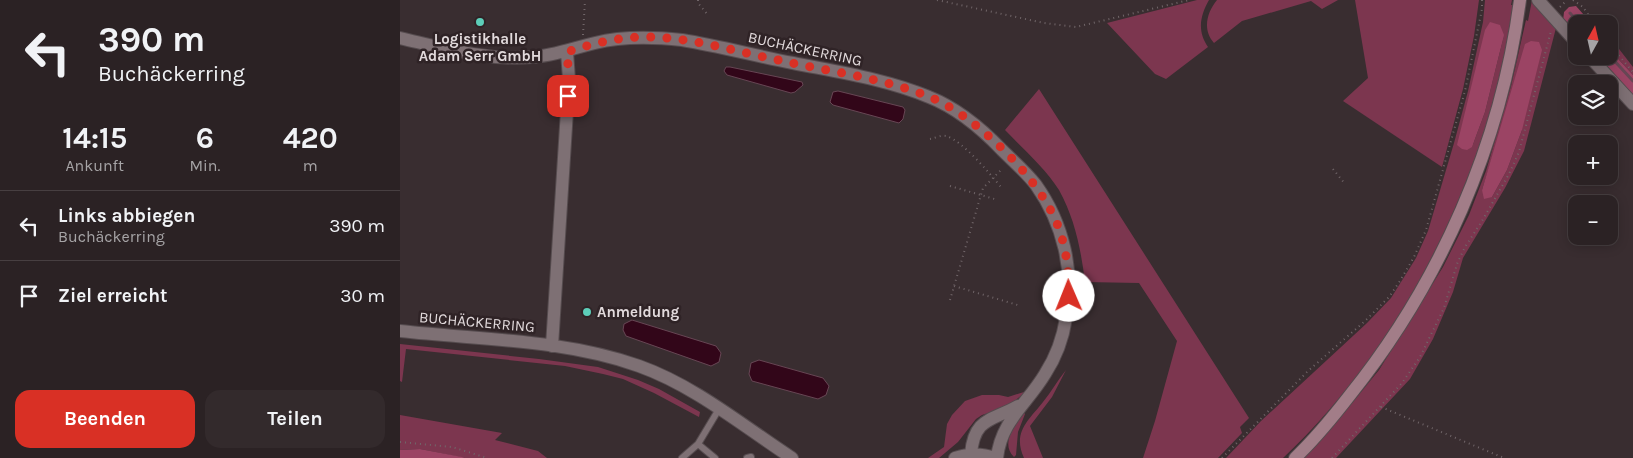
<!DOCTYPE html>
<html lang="de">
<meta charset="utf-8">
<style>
body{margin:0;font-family:Karla,sans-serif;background:#332a2c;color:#f1f3f6;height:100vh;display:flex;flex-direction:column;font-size:19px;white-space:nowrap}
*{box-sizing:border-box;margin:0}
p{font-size:16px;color:#a6a4a6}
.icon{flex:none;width:28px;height:28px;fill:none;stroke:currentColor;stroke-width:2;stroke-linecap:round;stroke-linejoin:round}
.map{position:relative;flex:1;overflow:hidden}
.details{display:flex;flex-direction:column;background:#2b2224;width:400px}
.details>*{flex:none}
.hud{background:#2b2224;color:#f1f3f6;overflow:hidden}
.needle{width:32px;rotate:8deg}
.tools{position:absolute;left:1168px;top:15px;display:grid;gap:10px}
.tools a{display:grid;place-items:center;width:50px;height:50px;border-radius:10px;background:#2b2224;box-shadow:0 2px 12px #0003,0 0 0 1px #473f41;font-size:25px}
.pin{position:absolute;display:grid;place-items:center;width:42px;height:42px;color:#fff;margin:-21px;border-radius:10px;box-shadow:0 2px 8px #0006}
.me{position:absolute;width:55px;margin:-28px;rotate:359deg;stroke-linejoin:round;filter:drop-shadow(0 0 4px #0008)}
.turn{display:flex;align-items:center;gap:18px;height:105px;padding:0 15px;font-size:22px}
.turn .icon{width:65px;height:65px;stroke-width:2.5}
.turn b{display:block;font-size:35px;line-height:42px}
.eta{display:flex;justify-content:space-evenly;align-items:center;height:85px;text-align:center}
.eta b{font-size:30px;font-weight:700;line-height:35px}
.primary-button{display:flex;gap:10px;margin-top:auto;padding:10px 15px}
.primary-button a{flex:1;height:58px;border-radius:15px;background:#d93025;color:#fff;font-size:20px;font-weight:700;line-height:58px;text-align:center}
.primary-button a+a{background:#332a2c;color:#f1f3f6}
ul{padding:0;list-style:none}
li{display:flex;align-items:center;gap:15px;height:70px;padding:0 15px;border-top:1px solid #473f41}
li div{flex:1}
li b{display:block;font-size:19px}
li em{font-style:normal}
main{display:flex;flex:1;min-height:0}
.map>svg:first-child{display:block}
.green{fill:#7c364f;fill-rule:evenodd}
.forest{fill:#9b4464}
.water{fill:#320619;stroke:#674654}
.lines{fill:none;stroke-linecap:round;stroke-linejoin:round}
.stream{stroke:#674654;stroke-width:3}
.lane-casing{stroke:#564c4f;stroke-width:8}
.street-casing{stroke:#564c4f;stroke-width:14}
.secondary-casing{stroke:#564c4f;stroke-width:14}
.path{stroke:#716669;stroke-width:2;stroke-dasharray:1 4;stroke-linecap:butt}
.lane{stroke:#7e7074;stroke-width:6}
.street{stroke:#7e7074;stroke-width:12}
.secondary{stroke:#a27d88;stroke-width:12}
.route{stroke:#d93025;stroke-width:9;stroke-dasharray:0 16.2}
.poi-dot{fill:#5dceb9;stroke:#2f2326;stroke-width:2}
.labels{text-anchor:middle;stroke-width:5;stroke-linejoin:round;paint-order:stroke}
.poi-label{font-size:15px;font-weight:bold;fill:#e2dadc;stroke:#2f2326}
.street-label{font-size:15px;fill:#e2dadc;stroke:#2f2326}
</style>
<main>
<section class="details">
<div class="hud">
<div class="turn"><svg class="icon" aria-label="left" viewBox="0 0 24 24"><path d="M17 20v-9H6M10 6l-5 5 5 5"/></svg><div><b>390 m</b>Buchäckerring</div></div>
</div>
<div class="eta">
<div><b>14:15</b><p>Ankunft</p></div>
<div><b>6</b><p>Min.</p></div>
<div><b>420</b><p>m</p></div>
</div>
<ul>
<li><svg class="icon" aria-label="left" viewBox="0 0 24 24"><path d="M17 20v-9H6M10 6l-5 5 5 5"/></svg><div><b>Links abbiegen</b><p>Buchäckerring</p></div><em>390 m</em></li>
<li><svg class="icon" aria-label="arrive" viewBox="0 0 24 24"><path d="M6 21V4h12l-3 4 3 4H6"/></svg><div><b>Ziel erreicht</b></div><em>30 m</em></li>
</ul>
<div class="primary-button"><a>Beenden</a><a>Teilen</a></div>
</section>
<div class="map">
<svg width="1233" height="458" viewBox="0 0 1233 458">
<rect width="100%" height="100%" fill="#392d30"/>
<!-- green -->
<path class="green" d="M797 0H809C800 16 797 31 808 47L766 79 755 74 707 23Z
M817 0H938L922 9 911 1 842 21 814 43C802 30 807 12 817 0Z
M955 0H1079L1074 36 1063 89 1042 167 943 101 968 78Z
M1085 0H1112L1111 5H1113C1109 32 1105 58 1098 84 1063 220 987 361 883 458H826L861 421 967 323 991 298 1016 258 1028 231 1054 143 1068 91 1083 22ZM1104 35 1085 112 1072 147Z
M1132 0 1156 28 1124 151 1105 188 1063 258 1053 292 1033 339 1010 379 936 458H903L934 425 979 370 1043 267 1069 215 1086 171 1111 86 1126 20 1128 21ZM1101 129 1122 130 1107 170 1092 197 1082 190Z
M1209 36 1233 67V75L1209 49Z
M639 89 849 418 840 427 842 433 818 458H743L755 421 777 341 739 283 685 282C681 250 675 219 659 190 645 168 623 149 605 130Z
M0 344 139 359 198 367 238 380 259 389 300 412 299 417 254 393 223 379 203 374 165 366 6 349 2 382 0 381Z
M666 370 652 397 630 426 643 458H624C612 432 629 420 643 402 651 392 658 380 666 370Z
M627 391 607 407 582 415 576 419 558 442 539 458H528L544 447 547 424 552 415 565 401 582 395H599L608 397Z
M624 413 625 414 618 432 616 455 614 457C600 443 615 425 624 413Z
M0 415 102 433 95 440 138 451 147 458H65L20 449 0 450Z"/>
<!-- forest -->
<path class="forest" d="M1176 6 1192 24H1176V36L1163 21 1164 12 1169 7Z
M1090 22 1100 25 1104 35 1085 112 1072 147 1067 150 1062 149 1057 145 1085 30Z
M1131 41 1139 42 1142 50 1122 130 1107 170 1092 197 1084 199 1082 190 1125 44Z
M1209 49 1233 75V99L1193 56H1209Z
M20 449 62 457 65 458H0V450Z"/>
<!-- water -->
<path class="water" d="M326 67H330L402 82 403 85 395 92 391 93 327 75 324 71Z
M438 91 503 107 505 110 503 119 499 123 433 105 430 102 433 92Z
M232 320 316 346 321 353 319 362 311 366 226 336 223 330 224 324Z
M359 360 423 378 429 386 426 395 418 399 352 381 349 374 351 363Z"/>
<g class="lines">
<!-- stream -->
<path class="stream" d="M1170 13 1180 24
M1209 55 1233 81"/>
<defs>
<path id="lane" d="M298 444 315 458
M282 458 298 444 319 409
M347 458 351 457V458"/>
<path id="street" d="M1138 0 1176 42
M0 38C43 48 87 61 132 57 154 56 173 48 195 43 223 36 253 37 282 40 319 46 356 56 393 63 438 72 486 79 529 97 557 108 581 128 602 150 613 161 626 172 636 185 663 223 675 272 666 318 663 338 656 357 645 374 627 404 601 421 597 458
M1189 56 1233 104
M0 331C80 340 163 339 239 366 295 386 343 426 392 458
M152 346 169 79 167 52
M571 454C574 418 591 421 618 406
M555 458C569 453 581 453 595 458"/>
<path id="secondary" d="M895 458C915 439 933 417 950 395 1040 283 1101 144 1120 0"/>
</defs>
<!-- lane casing -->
<use href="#lane" class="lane-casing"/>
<!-- street casing -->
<use href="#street" class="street-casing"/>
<!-- secondary casing -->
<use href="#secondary" class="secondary-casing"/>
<!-- path -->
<path class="path" d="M298 0V3L308 15
M537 0 644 23 676 27 789 0
M1173 0 1183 7 1195 24
M1160 7 1167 0
M183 35 185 0
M1209 44 1233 72
M530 139C535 138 541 135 546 136 562 140 590 174 601 187
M933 169 945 184
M550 186 598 200
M554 286 621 306
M550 300 583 188 603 168
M981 407 1104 458
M0 442 52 447 87 458
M822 458 908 371 965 321 989 297 1000 281 1014 257 1026 230 1065 91 1082 9V0
M932 458 1002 383 1020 357 1044 308 1057 264 1065 247 1082 221 1109 174 1119 152 1151 31"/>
<!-- lane -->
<use href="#lane" class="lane"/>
<!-- street -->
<use href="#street" class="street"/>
<!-- secondary -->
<use href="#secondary" class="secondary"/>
</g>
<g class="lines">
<!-- route -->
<path class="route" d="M168 96 169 79 167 52C191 44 215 38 241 37 289 36 336 52 383 61 431 72 483 78 530 97 575 116 635 174 655 219 666 243 669 270 669 296"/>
</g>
<!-- markers -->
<g class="poi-dot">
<circle cx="80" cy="22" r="5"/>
<circle cx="187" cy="312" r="5"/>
</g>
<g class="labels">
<!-- poi labels -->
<g class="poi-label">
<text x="80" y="44">Logistikhalle<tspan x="80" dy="17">Adam Serr GmbH</tspan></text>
<text x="197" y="317" text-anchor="start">Anmeldung</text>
</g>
<!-- street labels -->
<g class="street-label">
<text transform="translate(405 49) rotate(12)" y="5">BUCHÄCKERRING</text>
<text transform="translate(77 322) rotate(5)" y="5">BUCHÄCKERRING</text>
</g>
</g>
</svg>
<div class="tools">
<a><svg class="needle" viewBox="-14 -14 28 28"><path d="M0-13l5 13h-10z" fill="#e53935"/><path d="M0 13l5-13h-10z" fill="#a6a4a6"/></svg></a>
<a><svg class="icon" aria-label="layers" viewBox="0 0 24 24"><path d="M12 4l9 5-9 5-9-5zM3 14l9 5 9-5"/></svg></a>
<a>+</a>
<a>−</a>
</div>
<div class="pin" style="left:168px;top:96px;background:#d93025"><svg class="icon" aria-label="arrive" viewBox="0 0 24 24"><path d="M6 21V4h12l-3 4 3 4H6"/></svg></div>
<svg class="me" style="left:669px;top:296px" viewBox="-20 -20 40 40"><circle r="19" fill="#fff"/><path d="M0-13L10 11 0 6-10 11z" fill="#d93025"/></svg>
</div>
</main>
